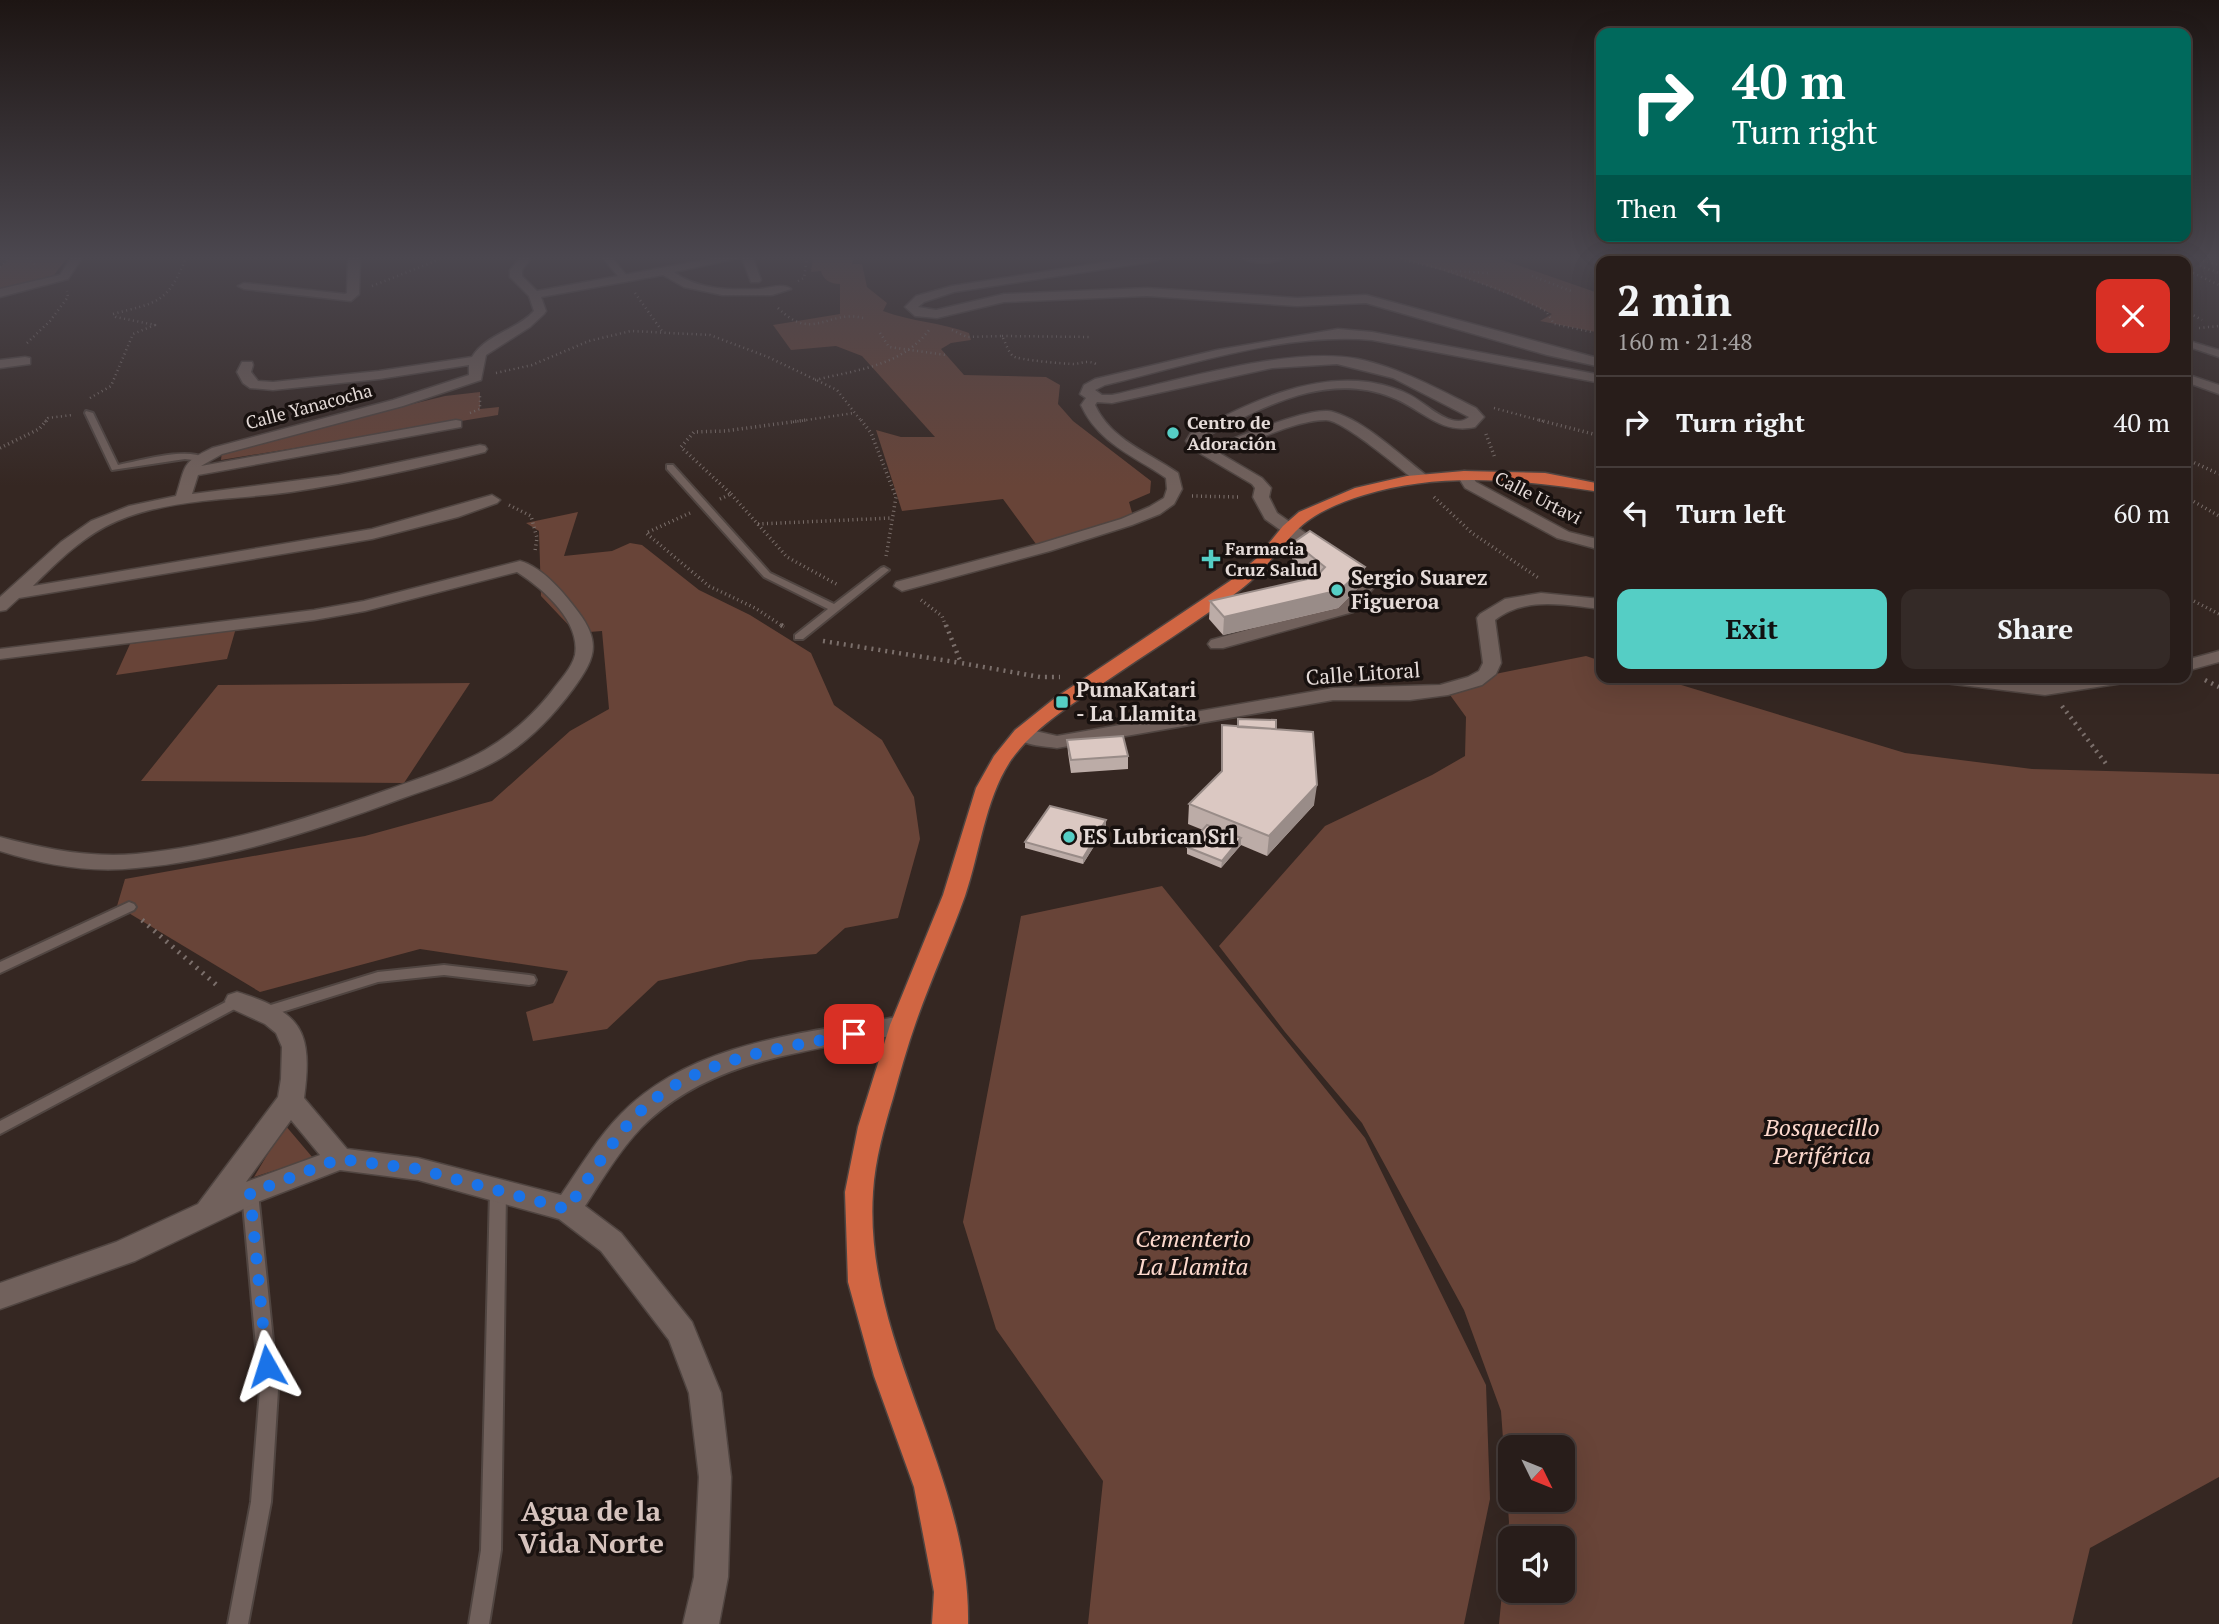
<!DOCTYPE html>
<meta charset="utf-8">
<style>
body{margin:0;font-family:"PT Serif",serif;background:#342a27;color:#f1f3f6;height:100vh;display:flex;flex-direction:column;font-size:26px;white-space:nowrap}
*{box-sizing:border-box;margin:0}
p{font-size:23px;color:#a5a2a2}
.icon{flex:none;width:38px;height:38px;fill:none;stroke:currentColor;stroke-width:2;stroke-linecap:round;stroke-linejoin:round}
.map{position:relative;flex:1;overflow:hidden}
.drawer{position:absolute;left:1596px;top:256px;width:595px;height:427px;display:flex;flex-direction:column;background:#281d1a;border-radius:14px;box-shadow:0 7px 28px #0002,0 0 0 2px #443b39}
.drawer>*{flex:none}
.hud{position:absolute;left:1596px;top:28px;width:595px;height:214px;border-radius:14px;box-shadow:0 7px 28px #0002,0 0 0 2px #443b39;background:#00695c;color:#fff;overflow:hidden}
.needle{width:46px;rotate:133deg}
.buttons{position:absolute;left:1498px;top:1435px;display:grid;gap:14px}
.buttons a{display:grid;place-items:center;width:77px;height:77px;border-radius:14px;background:#281d1a;box-shadow:0 7px 28px #0002,0 0 0 2px #443b39;font-size:35px}
.pin{position:absolute;display:grid;place-items:center;width:60px;height:60px;color:#fff;margin:-30px;border-radius:14px;box-shadow:0 4px 10px #0006}
.me{position:absolute;width:77px;margin:-38px;rotate:354deg;stroke-linejoin:round;filter:drop-shadow(0 0 5px #0008)}
.turn{display:flex;align-items:center;gap:24px;height:147px;padding:0 21px;font-size:32px}
.turn .icon{width:91px;height:91px;stroke-width:2.5}
.turn b{display:block;font-size:49px;line-height:60px}
.then{display:flex;align-items:center;height:66px;padding:0 21px;background:#0003;gap:14px;font-size:26px}
.round{display:grid;place-items:center;flex:none;width:74px;height:74px;border-radius:14px;background:#342a27}
.summary{display:flex;align-items:center;justify-content:space-between;height:119px;padding:0 21px}
h1{font-size:42px;font-weight:700;line-height:52px}
.cta{display:flex;gap:14px;margin-top:auto;padding:14px 21px}
.cta a{flex:1;height:80px;border-radius:14px;background:#55cec5;color:#111;font-size:28px;font-weight:700;line-height:80px;text-align:center}
.cta a+a{background:#342a27;color:#f1f3f6}
ul{padding:0;list-style:none}
li{display:flex;align-items:center;gap:21px;height:91px;padding:0 21px;border-top:2px solid #443b39}
li div{flex:1}
li b{display:block;font-size:26px}
li em{font-style:normal}
.map>svg:first-child{display:block}
.green{fill:#684438;fill-rule:evenodd}
.lines{fill:none;stroke-linecap:round;stroke-linejoin:round}
.service-casing{stroke:#504541;stroke-width:4}
.pedestrian-casing{stroke:#504541;stroke-width:3}
.minor-casing{stroke:#504541;stroke-width:3}
.trunk-casing{stroke:#504541;stroke-width:3}
.path-far3{stroke:#7b6f6b;stroke-width:2.5;stroke-dasharray:1 3.5;stroke-linecap:butt}
.path-far2{stroke:#7b6f6b;stroke-width:3.5;stroke-dasharray:1 3.5;stroke-linecap:butt}
.path-far1{stroke:#7b6f6b;stroke-width:4.5;stroke-dasharray:2 5;stroke-linecap:butt}
.path{stroke:#7b6f6b;stroke-width:5;stroke-dasharray:2 6;stroke-linecap:butt}
.service{fill:#71615c;fill-rule:evenodd}
.pedestrian{fill:#71615c;fill-rule:evenodd}
.minor{fill:#71615c;fill-rule:evenodd}
.trunk{fill:#d16643;fill-rule:evenodd}
.wall{fill:#bcaca7}
.shaded-wall{fill:#998c88}
.building{fill:#dbc8c2;stroke:#998c88;stroke-width:2}
.route{stroke:#1a73e8;stroke-width:12;stroke-dasharray:0 21.6}
.poi-dot{fill:#55cec5;stroke:#18110f;stroke-width:2.5}
.labels{text-anchor:middle;stroke-width:7;stroke-linejoin:round;paint-order:stroke}
.far-street-label{font-size:18px;fill:#e5dbd8;stroke:#18110f}
.far-poi-label{font-size:18px;font-weight:bold;fill:#e5dbd8;stroke:#18110f;text-anchor:start}
.poi-label{font-size:21px;font-weight:bold;fill:#e5dbd8;stroke:#18110f;text-anchor:start}
.street-label{font-size:21px;fill:#e5dbd8;stroke:#18110f}
.near-park-label{font-size:24px;font-style:italic;fill:#fdd9cd;stroke:#18110f}
.near-neighbourhood-label{font-size:28px;font-weight:bold;fill:#d6c3bd;stroke:#18110f}
</style>
<div class="map">
<svg width="2219" height="1624" viewBox="0 0 2219 1624">
<rect width="100%" height="100%" fill="#352722"/>
<!-- green -->
<path class="green" d="M12 258H67L54 275 0 291V267Z
M813 258H854L852 264H862L867 287 887 303 883 311C913 322 939 322 969 333L971 340 951 343 941 349 964 375 1046 377 1060 385 1058 404 1073 421 1151 481 1150 493 1129 502 1133 516 1087 531 1036 544 1003 499 902 511 876 430 901 437H935L862 356 836 346 791 350 773 325 840 314V284C831 284 823 280 821 271L811 272Z
M1399 258H1497L1601 294V333L1540 321 1552 314C1503 290 1452 272 1399 258Z
M480 392V409L499 407 498 415 221 460 222 451 445 396Z
M578 512 564 556 612 551 630 543 642 545 699 590 750 615 811 653 834 705 882 740 914 797 920 839 898 918 845 928 816 954 749 960 658 981 607 1029 533 1041 526 1012 553 1003 568 971 420 949 260 992 117 906 125 879 365 836 492 801 570 731 609 709 602 631 576 633 541 596 539 531 526 523Z
M236 628 227 659 116 675 130 644Z
M1586 656 1601 661V677H1655L1905 753 2032 769 2219 774V1477L2090 1548 2072 1624H1499L1509 1522 1501 1411 1464 1310 1362 1123 1285 1032 1219 946 1325 826 1432 775 1465 756 1466 717 1445 688 1500 673ZM1510 1447H1563V1500H1510ZM1510 1538H1563V1591H1510Z
M470 683 404 783 141 781 218 685Z
M1162 886 1365 1138 1486 1385 1490 1499 1464 1624H1088L1103 1481 996 1329 963 1222 1021 916Z
M285 1125 313 1158 254 1177Z"/>
<g class="lines">
<defs>
<path id="service" d="M86 411 93 413 118 465C140 461 186 447 205 458L201 461 185 459 112 470 85 413Z
M667 465H673L770 573 834 604 881 568 884 567 889 570 803 639H795V635L828 609 764 577 667 469Z
M129 902 134 904 136 907 134 910 0 973V962Z
M444 965 529 975 534 976 536 980 534 984 529 985 444 975 378 982 266 1017 261 1016 259 1012 261 1008 378 972Z
M237 996 242 997 244 1001 242 1005 0 1134V1121Z
M498 1184 504 1186 506 1191 501 1550 489 1624H469L481 1550 490 1191 492 1186Z
M250 1186 256 1188 258 1193 278 1390 271 1502 248 1624H228L251 1502 260 1390 242 1193 244 1188Z"/>
<path id="pedestrian" d="M603 258H612L627 276V280H621Z
M2186 340 2219 350V357L2186 346Z"/>
<path id="minor" d="M71 258H82L68 279 0 297V289L60 275Z
M348 258H360L359 294 351 301 244 289 238 286 244 283 345 294 347 293Z
M520 258H531L522 270V276L537 291 715 258H739L674 272C697 290 732 290 759 289 770 288 783 283 791 289L772 295H722L684 287 663 275 541 297 546 311 544 314 530 327 486 355 481 380 403 406 222 454 201 466 456 420 461 421V427L198 475 192 494 339 475 480 445 485 446 487 449 485 452C421 468 356 482 291 492 234 500 171 498 117 521 84 535 58 561 33 586L372 529 492 495 500 500 497 503 458 517 372 539 19 598 6 610 0 611V597L61 542 91 521 129 506 176 496C186 465 181 463 212 448L393 400 469 375V365L379 379 273 390 250 388 243 383 237 372 242 362H252L253 365 251 372 258 381 273 382 379 371 472 357C486 334 517 330 534 311L529 296 510 277V270Z
M742 258H753L761 280 759 282H751Z
M1133 258H1162L1157 261 954 292 924 302 918 307 936 310 1004 294 1147 288 1297 298 1366 295 1601 359V367L1547 355 1366 303 1297 306 1147 296 1004 302 937 318 915 316 905 307 916 296 952 286Z
M1242 258H1284C1275 264 1251 264 1242 258Z
M1637 258H1653L1655 261H1639Z
M1862 258H1877L1879 261H1864Z
M1338 329 1372 332 1601 375V383L1372 340C1287 332 1188 365 1105 385L1095 390 1102 395H1112C1180 380 1291 346 1358 359 1400 368 1438 389 1476 408L1484 417 1475 427C1440 435 1421 408 1391 397 1325 371 1259 409 1201 439V442L1211 447C1235 439 1311 405 1333 412 1365 421 1400 455 1426 475L1429 478 1426 481H1416C1399 468 1343 420 1326 420 1295 420 1250 443 1221 454L1262 478 1271 488 1269 497 1277 513 1374 581 1376 585 1353 612 1223 648H1211L1208 644 1211 640 1341 604 1358 586 1265 519 1253 497 1255 488 1252 484 1191 448 1186 441 1191 433C1246 405 1304 374 1368 382 1381 384 1396 388 1408 394 1424 401 1452 432 1469 417L1393 378 1337 364 1272 368 1112 403 1097 402 1095 405C1111 440 1148 452 1178 473L1182 489 1174 504 1160 514 1132 525 1050 551 902 591 894 586 896 582 1039 544 1121 519 1149 507 1164 498 1167 489 1166 478C1134 456 1098 443 1081 405L1086 398 1080 394 1084 385 1095 379 1217 350Z
M25 357 30 358V364L0 368V360Z
M2186 374 2219 385V394L2186 382Z
M1464 471 1469 472 1476 482 1569 532 1601 540V550L1557 538 1465 488 1457 475Z
M520 561C543 567 565 594 579 613 602 644 594 660 573 689 553 716 530 740 501 758 471 776 436 786 403 798 317 830 227 860 136 868 90 873 44 865 0 851V837C45 849 89 858 136 854 222 846 306 819 387 790 420 778 455 767 485 750 511 735 534 714 552 691 560 680 572 668 575 655 581 621 542 588 517 572L365 611 314 620 0 659V649L314 610 364 601Z
M1541 593 1601 599V609C1565 605 1526 596 1495 620L1501 663 1496 674 1482 685 1448 695 1410 700H1333L1057 748C1042 746 1022 746 1012 734L1022 728 1057 736 1333 688 1440 685 1468 677 1479 671 1483 663 1477 618 1480 614 1505 599Z
M2219 651V662L2186 671V660Z
M1936 677H1983L2045 683 2085 677H2132L2123 683 2045 695 1945 683Z
M237 992C302 1012 313 1031 304 1098L347 1149 418 1158 561 1195C580 1168 597 1138 621 1114 693 1041 806 1033 902 1016L911 1018 914 1025 911 1032 902 1034C810 1051 710 1058 641 1128 619 1151 602 1180 585 1206L621 1233 692 1322 721 1393 731 1477 728 1577 719 1624H683L694 1577 699 1477 689 1393 669 1340 601 1251 559 1219 418 1180 340 1170 260 1201 135 1261 0 1309V1283L116 1242 198 1204 278 1097 281 1079 282 1047 276 1033 265 1024 228 1007 225 1001 228 995ZM291 1120 320 1155 246 1182Z"/>
<path id="trunk" d="M1705 258H1716V261H1705Z
M1999 258H2018L2021 261H2002Z
M2175 258H2190L2186 262 2173 261Z
M1464 471 1545 473 1601 484V492C1524 480 1441 471 1364 495 1340 502 1312 514 1295 532 1276 552 1263 573 1240 590 1196 623 1148 652 1102 684 1069 706 1034 728 1011 760 985 799 980 852 965 896 950 938 931 979 916 1022 907 1047 900 1073 893 1098 884 1128 875 1160 873 1192 863 1344 971 1473 968 1624H932L934 1592 914 1487 874 1376 848 1282 845 1192 858 1127 890 1025 943 895 976 788 994 756 1015 730 1055 698 1230 581 1257 558 1283 526 1299 512 1355 488 1407 476Z"/>
</defs>
<!-- service casing -->
<use href="#service" class="service-casing"/>
<!-- pedestrian casing -->
<use href="#pedestrian" class="pedestrian-casing"/>
<!-- minor casing -->
<use href="#minor" class="minor-casing"/>
<!-- trunk casing -->
<use href="#trunk" class="trunk-casing"/>
<!-- path-far3 -->
<path class="path-far3" d="M27 258 37 266
M1396 258 1445 270 1513 295 1546 311 1554 324 1601 334
M1585 258 1601 266
M2067 258 2069 261
M1800 261 1806 258
M2203 261 2219 265
M2200 266 2219 273
M0 267 9 258
M1451 271 1488 273
M2193 273 2219 285
M1532 276 1571 291
M798 281 804 278 807 258
M372 286 443 258
M635 293 662 331
M778 308C813 343 828 309 863 318
M2186 311 2202 320
M2199 328 2219 326
M952 330 967 337 1002 336C1005 341 1008 352 1013 356 1017 360 1067 364 1074 364 1083 363 1088 360 1096 364
M880 333 889 347 946 355
M1002 336 1091 337
M27 343 50 321 68 297 67 291
M496 373 532 365 589 341 631 331 710 335 768 357 837 390 862 422
M815 380C856 370 902 366 929 330
M90 398 111 386 133 334 155 325 116 317 113 314C158 302 167 304 186 258
M1494 408 1546 422
M470 413 480 409V394
M45 422 48 418 72 415
M793 422 854 413"/>
<!-- path-far2 -->
<path class="path-far2" d="M861 420 871 433 896 497 886 557
M1539 420 1601 436
M1486 434 1495 458
M0 448 39 429 47 420
M2186 459 2219 474
M731 494 787 557 838 585
M1192 496 1239 497
M1434 497 1472 533 1540 579
M2186 497 2219 516
M720 499 731 494 681 447 694 432 725 431 806 420
M509 505 531 516 537 538 535 551
M690 513 646 533 709 586 755 608 784 627
M758 524 892 518
M2186 597 2219 614
M921 600 942 616 946 627"/>
<!-- path-far1 -->
<path class="path-far1" d="M781 625 786 628
M946 625 961 663 1040 677H1060
M823 641 961 663
M2205 680 2219 687
M2062 706 2107 765"/>
<!-- path -->
<path class="path" d="M142 920 220 988"/>
<!-- service -->
<use href="#service" class="service"/>
<!-- pedestrian -->
<use href="#pedestrian" class="pedestrian"/>
<!-- minor -->
<use href="#minor" class="minor"/>
<!-- trunk -->
<use href="#trunk" class="trunk"/>
</g>
<!-- wall -->
<path class="wall" d="M1294 542 1362 584 1338 608 1223 635 1209 619 1210 601 1314 578 1292 559Z
M1238 719 1276 729 1314 805 1267 856 1241 845 1221 868 1187 854V847L1203 830 1188 824 1189 804 1221 772 1222 725 1237 727Z
M1067 740 1128 756V769L1071 773 1068 753Z
M1106 820V827L1083 864 1025 848V842Z"/>
<!-- shaded-wall -->
<path class="shaded-wall" d="M1365 567 1362 584 1338 608 1223 635 1224 617Z
M1317 785 1314 805 1267 856 1269 836Z
M1106 820V827L1083 864V858Z
M1241 838V845L1221 868 1222 861Z"/>
<!-- building -->
<path class="building" d="M1310 531 1365 567 1340 590 1224 617 1210 601 1316 577 1325 567 1294 542Z
M1238 719 1276 720V729L1238 727Z
M1222 725 1313 732 1317 785 1269 836 1189 804 1222 771Z
M1123 736 1128 756 1071 760 1067 740Z
M1050 806 1106 820 1083 858 1025 842Z
M1207 825 1241 838 1222 861 1187 847Z"/>
<!-- sky -->
<linearGradient id="sky" x2="0" y2="1"><stop stop-color="#1d1513"/><stop offset="0.53" stop-color="#4b474f"/><stop offset="1" stop-color="#4b474f" stop-opacity="0"/></linearGradient>
<rect width="2219" height="486" fill="url(#sky)"/>
<g class="lines">
<!-- route -->
<path class="route" d="M267 1366 250 1193 339 1159 418 1169 567 1209C588 1180 607 1148 630 1122 687 1058 775 1050 854 1034"/>
</g>
<!-- markers -->
<g class="poi-dot">
<circle cx="1173" cy="433" r="7"/>
<path d="M1207.5 548.5h7v7h7v7h-7v7h-7v-7h-7v-7h7z"/>
<circle cx="1337" cy="590" r="7"/>
<rect x="1055" y="695" width="14" height="14" rx="3.5"/>
<circle cx="1069" cy="837" r="7"/>
</g>
<g class="labels">
<!-- far-street labels -->
<g class="far-street-label">
<text transform="translate(309 407) rotate(-15)" y="6">Calle Yanacocha</text>
<text transform="translate(1538 498) rotate(27)" y="6">Calle Urtavi</text>
</g>
<!-- far-poi labels -->
<g class="far-poi-label">
<text x="1187" y="429">Centro de<tspan x="1187" dy="21">Adoración</tspan></text>
<text x="1225" y="555">Farmacia<tspan x="1225" dy="21">Cruz Salud</tspan></text>
</g>
<!-- poi labels -->
<g class="poi-label">
<text x="1351" y="585">Sergio Suarez<tspan x="1351" dy="24">Figueroa</tspan></text>
<text x="1076" y="697">PumaKatari<tspan x="1076" dy="24">- La Llamita</tspan></text>
<text x="1083" y="844">ES Lubrican Srl</text>
</g>
<!-- street labels -->
<g class="street-label">
<text transform="translate(1363 674) rotate(-4)" y="7">Calle Litoral</text>
</g>
<!-- near-park labels -->
<g class="near-park-label">
<text x="1822" y="1136">Bosquecillo<tspan x="1822" dy="28">Periférica</tspan></text>
<text x="1193" y="1247">Cementerio<tspan x="1193" dy="28">La Llamita</tspan></text>
</g>
<!-- near-neighbourhood labels -->
<g class="near-neighbourhood-label">
<text x="591" y="1521">Agua de la<tspan x="591" dy="32">Vida Norte</tspan></text>
</g>
</g>
</svg>
<div class="buttons">
<a><svg class="needle" viewBox="-14 -14 28 28"><path d="M0-13l5 13h-10z" fill="#e53935"/><path d="M0 13l5-13h-10z" fill="#a5a2a2"/></svg></a>
<a><svg class="icon" aria-label="sound" viewBox="0 0 24 24"><path d="M4 9h4l5-4v14l-5-4H4zM17 9q2 3 0 6"/></svg></a>
</div>
<div class="pin" style="left:854px;top:1034px;background:#d93025"><svg class="icon" aria-label="arrive" viewBox="0 0 24 24"><path d="M6 21V4h12l-3 4 3 4H6"/></svg></div>
<svg class="me" style="left:267px;top:1366px" viewBox="-20 -20 40 40"><path d="M0-17L14 15 0 8-14 15z" fill="#1a73e8" stroke="#fff" stroke-width="4"/></svg>
<div class="hud">
<div class="turn"><svg class="icon" aria-label="right" viewBox="0 0 24 24"><path d="M7 20v-9h11M14 6l5 5-5 5"/></svg><div><b>40 m</b>Turn right</div></div>
<div class="then">Then<svg class="icon" aria-label="left" viewBox="0 0 24 24"><path d="M17 20v-9H6M10 6l-5 5 5 5"/></svg></div>
</div>
<section class="drawer">
<div class="summary"><div><h1>2 min</h1><p>160 m · 21:48</p></div><a class="round" style="background:#d93025;color:#fff"><svg class="icon" aria-label="close" viewBox="0 0 24 24"><path d="M6 6l12 12M18 6L6 18"/></svg></a></div>
<ul>
<li><svg class="icon" aria-label="right" viewBox="0 0 24 24"><path d="M7 20v-9h11M14 6l5 5-5 5"/></svg><div><b>Turn right</b></div><em>40 m</em></li>
<li><svg class="icon" aria-label="left" viewBox="0 0 24 24"><path d="M17 20v-9H6M10 6l-5 5 5 5"/></svg><div><b>Turn left</b></div><em>60 m</em></li>
</ul>
<div class="cta"><a>Exit</a><a>Share</a></div>
</section>
</div>
